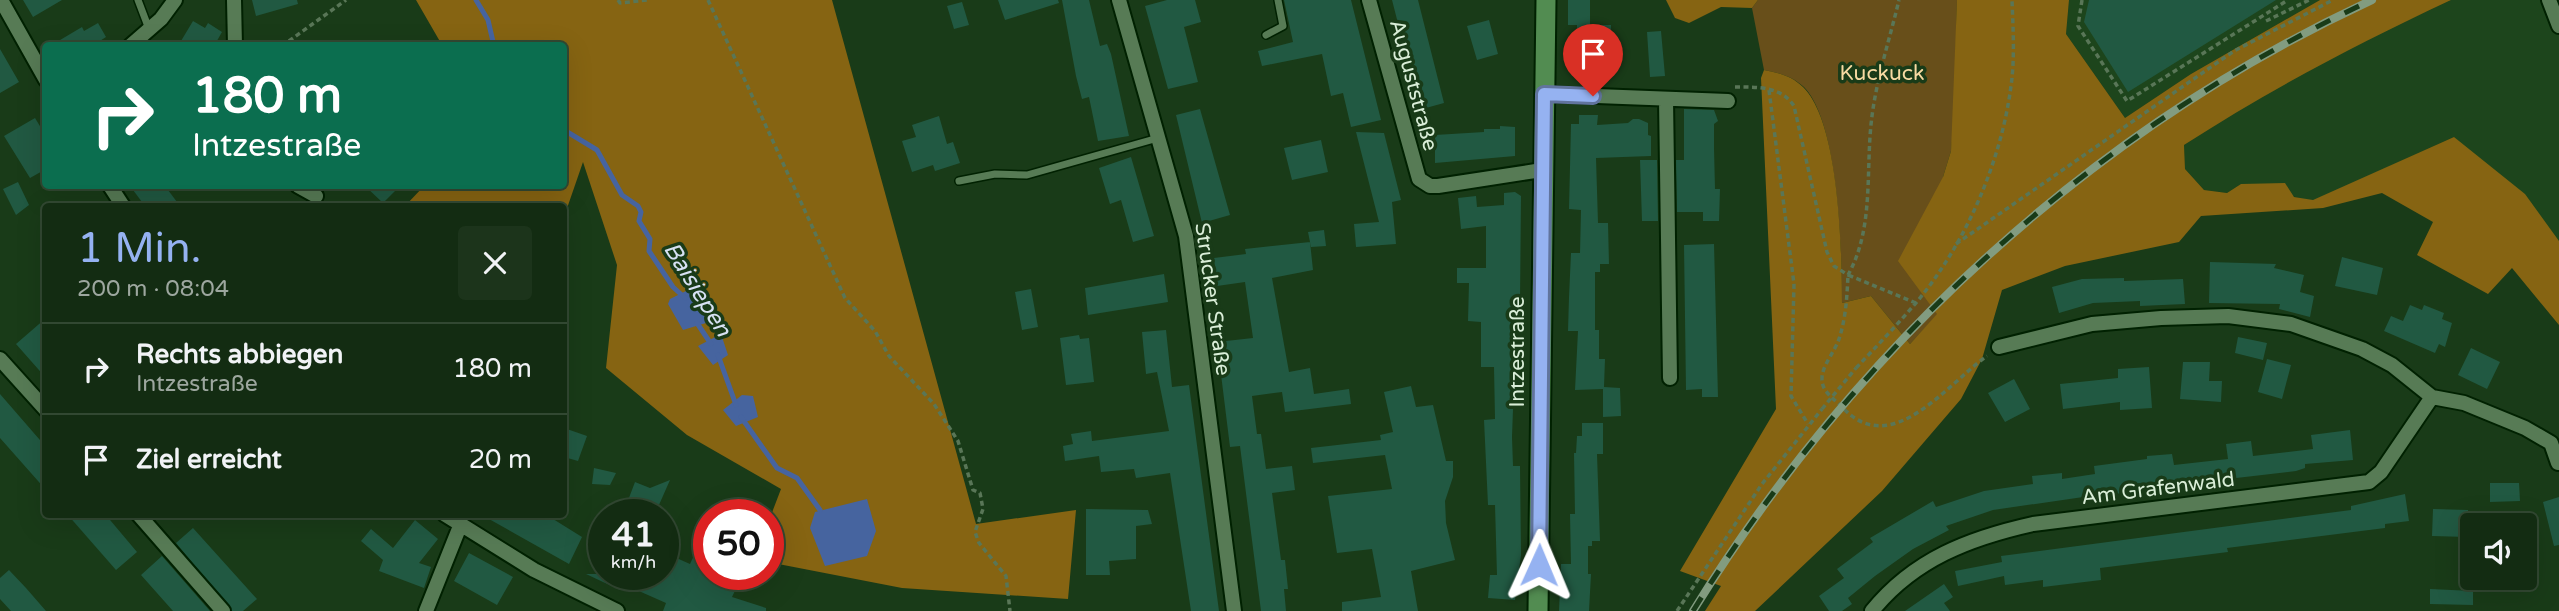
<!DOCTYPE html>
<html lang="de">
<meta charset="utf-8">
<style>
body{margin:0;font-family:"Varela Round",sans-serif;background:#1c341b;color:#f1f3f6;height:100vh;display:flex;flex-direction:column;font-size:26px;white-space:nowrap}
*{box-sizing:border-box;margin:0}
p{font-size:23px;color:#9da79f}
.icon{flex:none;width:38px;height:38px;fill:none;stroke:currentColor;stroke-width:2;stroke-linecap:round;stroke-linejoin:round}
.map{position:relative;flex:1;overflow:hidden}
.sheet{position:absolute;left:42px;top:203px;width:525px;height:315px;display:flex;flex-direction:column;background:#132c12;border-radius:7px;box-shadow:0 7px 28px #0002,0 0 0 2px #324832}
.sheet>*{flex:none}
.top-card{position:absolute;left:42px;top:42px;width:525px;height:147px;border-radius:7px;box-shadow:0 7px 28px #0002,0 0 0 2px #324832;background:#0b6e4f;color:#fff;overflow:hidden}
.controls{position:absolute;left:2460px;top:513px;display:grid;gap:14px}
.controls a{display:grid;place-items:center;width:77px;height:77px;border-radius:7px;background:#132c12;box-shadow:0 7px 28px #0002,0 0 0 2px #324832;font-size:35px}
.speed{position:absolute;left:588px;top:499px;display:flex;gap:14px;font-size:35px;font-weight:700;text-align:center}
.speed>*{display:grid;place-content:center;width:91px;height:91px;border-radius:50%;background:#132c12;box-shadow:0 7px 28px #0002,0 0 0 2px #324832;line-height:1}
.speed small{font-size:18px;font-weight:400}
.speed .limit{border:10px solid #d22;background:#fff;color:#111}
.pin{position:absolute;display:grid;place-items:center;width:60px;height:60px;color:#fff;margin:-72px -30px;border-radius:50% 50% 50% 0;rotate:-45deg;box-shadow:0 0 7px #0007}
.pin .icon{rotate:45deg}
.me{position:absolute;width:77px;margin:-38px;rotate:1deg;stroke-linejoin:round;filter:drop-shadow(0 0 5px #0008)}
.turn{display:flex;align-items:center;gap:24px;height:147px;padding:0 35px;font-size:32px}
.turn .icon{width:91px;height:91px;stroke-width:2.5}
.turn b{display:block;font-size:49px;line-height:60px}
.round{display:grid;place-items:center;flex:none;width:74px;height:74px;border-radius:7px;background:#1c341b}
.overview{display:flex;align-items:center;justify-content:space-between;height:119px;padding:0 35px}
h1{font-size:42px;font-weight:600;line-height:52px;color:#95b2f1}
ul{padding:0;list-style:none}
li{display:flex;align-items:center;gap:21px;height:91px;padding:0 35px;border-top:2px solid #324832}
li div{flex:1}
li b{display:block;font-size:26px}
li em{font-style:normal}
.map>svg:first-child{display:block}
.built{fill:#1d451c}
.green{fill:#684f1a}
.forest{fill:#866412}
.water{fill:#46649f}
.lines{fill:none;stroke-linecap:round;stroke-linejoin:round}
.stream{stroke:#46649f;stroke-width:5}
.building{fill:#215942}
.service-casing{stroke:#002101;stroke-width:10}
.minor-casing{stroke:#002101;stroke-width:18}
.secondary-casing{stroke:#002101;stroke-width:23}
.path{stroke:#597657;stroke-width:3.5;stroke-dasharray:5 3.5;stroke-linecap:butt}
.service{stroke:#577b55;stroke-width:7}
.minor{stroke:#577b55;stroke-width:14}
.secondary{stroke:#528c51;stroke-width:19}
.rail-casing{stroke:#829c80;stroke-width:8}
.rail{stroke:#193b18;stroke-width:5;stroke-dasharray:16;stroke-linecap:butt}
.path-bridge{stroke:#597657;stroke-width:3.5;stroke-dasharray:5 3.5;stroke-linecap:butt}
.route-casing{stroke:#61749d;stroke-width:18}
.route{stroke:#95b2f1;stroke-width:12}
.labels{text-anchor:middle;stroke-width:7;stroke-linejoin:round;paint-order:stroke}
.park-label{font-size:21px;fill:#f7daa2;stroke:#193b18}
.street-label{font-size:21px;fill:#daeed8;stroke:#193b18}
.water-label{font-size:23px;font-style:italic;fill:#d7e1f3;stroke:#193b18}
</style>
<div class="map">
<svg width="2559" height="611" viewBox="0 0 2559 611">
<rect width="100%" height="100%" fill="#193b18"/>
<!-- built -->
<path class="built" d="M2069 0H2320L2191 74 2125 118 2066 34Z
M2451 0H2559V241L2454 137 2313 201 2241 184 2227 193 2204 190 2185 169 2184 145 2243 107 2345 49Z"/>
<!-- green -->
<path class="green" d="M1758 0H1957L1954 123 1951 151 1943 177 1938 314 1910 344 1871 296 1842 303C1842 253 1839 123 1804 87 1792 76 1779 73 1764 70L1752 8Z"/>
<!-- forest -->
<path class="forest" d="M416 0H832L976 524 1076 510 1068 599 902 588 768 562V523L781 489 687 435 606 368 617 265 583 162 564 217V206H405L424 186H564V46L442 45Z
M1666 0H1758L1752 8 1721 7 1689 23 1675 18Z
M1957 0H2069L2066 34 2125 118 2191 74 2320 0H2451C2357 44 2271 89 2184 145L2185 169 2204 190 2227 193 2241 184 2285 183 2294 197 2313 200 2454 137 2525 194 2559 241V325L2512 268 2488 294 2417 255 2433 222 2382 193 2323 208 2201 216 2179 242 2065 266 2002 290 1982 359 1961 399 1882 491 1755 611H1705L1721 586 1680 571 1776 409 1761 78 1764 70C1779 73 1792 76 1803 87 1840 123 1842 253 1842 303L1871 296 1910 344 1937 314 1898 261 1943 177 1951 151Z"/>
<!-- water -->
<path class="water" d="M692 288 697 290 708 317 706 323 683 330 668 304 670 299Z
M721 334 728 355 713 365 698 346Z
M742 395 753 396 758 417 736 426 723 410Z
M867 499 876 531 867 556 825 566 810 528 815 512Z"/>
<g class="lines">
<!-- stream -->
<path class="stream" d="M476 0 488 20 494 46
M564 130 597 150 622 195 638 206 641 212 639 221 650 239 649 251 673 287 685 298
M697 323 711 344
M718 355 736 405
M741 417 777 468 797 478 820 510"/>
</g>
<!-- building -->
<path class="building" d="M23 0H62L33 17Z
M252 0H297L298 4 256 16Z
M998 0H1058L1059 3 1005 20Z
M1062 0H1089L1100 46 1107 44 1111 54 1129 136 1098 141 1089 97 1082 99 1076 76Z
M1167 0H1195L1201 22 1184 27 1198 82 1168 89 1145 6Z
M1284 0H1351L1381 120 1351 127 1343 93 1331 96 1322 54 1262 66 1258 51 1293 42Z
M1392 0H1418L1444 103 1415 111 1407 80 1412 78Z
M1568 0H1590V25H1568Z
M2089 0H2276L2128 92 2084 22Z
M962 2 969 25 954 29 947 6Z
M1489 20 1498 54 1477 60 1467 26Z
M193 21 205 28 208 23 222 32 214 46H178Z
M98 23 106 37 92 46H50L82 27 84 31Z
M1577 25H1611L1610 68H1576Z
M1661 31 1665 76 1650 77 1647 32Z
M0 49 19 82 0 93Z
M1200 109 1230 215 1202 223 1176 115Z
M1684 109 1714 110 1718 121 1714 124V148L1715 189H1720L1719 221H1703V212H1677L1676 160H1684Z
M1579 115H1598L1597 125 1628 123 1633 119H1639L1648 123V135L1651 136V156L1596 158 1598 223H1608L1609 264H1600V272H1595V330H1599V359H1605L1604 387 1620 388 1621 416 1603 417V389L1575 390 1578 331H1568L1569 297 1571 253H1580L1581 210 1569 209 1571 124H1579Z
M939 116 947 144 953 142 960 163 935 171 933 165 912 172 902 141 916 137 912 125Z
M35 118 46 136V169L30 178 4 136Z
M1500 126 1515 127V156L1435 163V135L1484 132V129H1500Z
M1356 132 1384 133 1401 200 1392 202 1396 244 1356 247 1354 224 1379 222Z
M1321 140 1328 172 1292 180 1284 148Z
M1131 157 1154 236 1133 242 1121 200 1110 204 1099 168Z
M1640 160H1657L1658 221H1642Z
M18 182 29 205 16 215 3 189Z
M130 186H165L180 206H145Z
M365 186H400L383 203Z
M1515 192 1521 196 1519 409H1513L1512 437 1513 466H1520L1521 555 1515 600 1488 598 1490 575H1497L1495 505H1488L1484 420 1495 419 1494 367H1481V322L1468 321 1469 283H1457V268H1486V226L1461 229 1458 198 1476 196 1477 207 1504 205V193Z
M1324 230 1326 246 1311 247 1308 232Z
M1310 242 1313 270 1272 278 1289 372 1310 368 1314 394 1349 389 1351 404 1285 412 1282 392 1252 396 1257 434H1261L1266 469 1292 466 1295 490 1272 493 1281 560H1285L1288 589H1284L1286 611H1261L1240 446 1230 447 1217 342 1253 338 1245 282 1217 286 1214 258 1246 254 1245 249Z
M1714 244 1718 397H1702V389L1686 390 1684 245Z
M2342 257 2383 268 2377 295 2335 286Z
M2210 262 2276 264 2274 268 2304 275 2300 292 2314 296 2310 317 2279 309 2280 304 2209 303Z
M1164 274 1168 302 1088 315 1085 288Z
M2124 278V281L2183 279 2185 304 2140 306V301L2093 303 2059 313 2052 287 2082 279Z
M1031 289 1038 327 1022 330 1015 292Z
M2410 305 2422 310 2424 305 2444 313 2442 319 2452 323 2445 347 2439 344 2435 353 2384 331 2391 316 2403 321Z
M46 318V378L16 344Z
M1166 330 1172 387 1189 385 1219 611H1191L1170 473 1136 478 1134 469 1101 472 1099 456 1065 461 1063 446 1073 444 1071 434 1091 431 1092 441 1169 431 1157 372 1146 374 1142 332Z
M1079 335 1080 339 1089 338 1094 382 1066 385 1060 338Z
M2238 337 2267 343 2263 360 2235 353Z
M2471 348 2500 362 2487 389 2458 375Z
M2267 359 2291 365 2282 399 2258 392Z
M2183 362H2210L2209 381H2222L2221 402 2180 399Z
M2149 367 2152 408 2120 410V402L2063 409 2060 384 2118 378V369Z
M2014 379 2030 409 2005 422 1988 393Z
M1411 386 1416 407 1433 405 1446 461H1453V477L1445 501 1446 523 1455 560 1411 571 1418 611H1342V602L1381 597 1372 549 1337 553 1328 496 1392 489 1385 455 1313 463 1311 448 1381 440 1380 435 1393 432 1384 392Z
M0 394 46 447V490L0 438Z
M1582 423H1603V454H1597L1600 541H1592V546H1588V574H1591L1589 611H1559L1561 564H1571L1570 514H1575L1574 453H1576L1577 436H1582Z
M564 428 587 436 578 461 564 457Z
M2350 430 2353 460 2305 464V468L2296 471 2176 485V491L2151 493 2150 489 2115 494 2116 499 2098 501 2097 495 1993 510 1946 526 1949 530 1913 549 1875 576 1848 598 1852 604 1842 611H1829L1819 596 1844 578 1837 569 1873 542 1870 538 1933 501 1936 507 1984 491 2033 484 2032 476 2062 473V479L2095 474 2094 466 2147 459V456L2172 454 2174 465 2228 459 2226 444 2251 441 2253 456 2313 449 2311 435Z
M594 468 616 473 610 485 592 484Z
M670 480 655 514H633L624 511 635 482 650 488Z
M2490 483H2519L2520 501 2490 502Z
M2405 494 2409 521 2385 524V528L2227 548 2228 552 2100 568 2101 580 2043 587V580L2005 585 2004 576 1958 586 1955 571 2002 562 2001 556 2351 510V506Z
M2559 497V545L2554 546 2543 502Z
M1086 509 1148 510 1152 524 1136 526V559L1109 561 1110 575H1086Z
M2433 509 2468 510 2467 537 2432 536Z
M67 514H105L137 552 116 570Z
M480 514H545L582 537 569 564Z
M415 520 438 539 419 563 431 567 424 588 379 571 383 560 361 541 371 529 393 548Z
M709 523V574H743L732 597 766 608V611H663L666 603 623 584 620 590 586 574H663V552L690 564Z
M193 528 257 599 243 611H232L176 543Z
M469 553 513 577 497 605 454 581Z
M162 556 210 611H173L141 575Z
M9 570 26 588 46 611H11L0 599V578Z
M1944 584 1953 597 1944 603 1950 611H1905Z
M2430 589 2473 591V605L2430 604Z"/>
<g class="lines">
<defs>
<path id="service" d="M138 0 149 29
M1266 35 1283 26 1278 0
M959 181 995 174 1027 175 1158 138"/>
<path id="minor" d="M1 0 46 80
M234 0 235 46
M1119 0 1186 236 1234 611
M1369 0 1419 179 1430 186H1438L1542 170
M2549 0 2559 26
M130 46 161 19 175 0
M1544 94 1728 101
M1666 99 1670 378
M110 186 123 206
M298 186 316 196
M1999 347 2092 324 2161 318 2228 316 2291 324 2362 349 2392 365 2432 397 2464 403 2525 428 2551 443 2558 463
M0 359 46 410
M138 514 223 611
M444 514 534 570 617 611
M426 611 460 526
M1872 611C1914 559 1970 538 2033 524L2369 482 2381 472 2432 397"/>
<path id="secondary" d="M1538 611 1546 0"/>
</defs>
<!-- service casing -->
<use href="#service" class="service-casing"/>
<!-- minor casing -->
<use href="#minor" class="minor-casing"/>
<!-- secondary casing -->
<use href="#secondary" class="secondary-casing"/>
<!-- path -->
<path class="path" d="M618 0 620 3 647 0
M708 0 845 298 875 331 889 356 934 404 958 441 973 490 980 493 983 509 975 532 979 543 1006 576 1010 611
M2082 0 2078 26 2127 101 2288 0
M2266 21 2309 0
M282 46 346 0
M1735 87C1757 87 1781 86 1794 106L1827 252 1834 266 1848 275C1875 227 1865 168 1872 116 1877 77 1890 38 1899 0
M1769 90 1794 284 1791 396 1808 424
M1956 244 2234 51 2333 0
M1916 303 1848 275C1847 296 1846 318 1839 339 1835 351 1822 366 1822 378 1821 392 1835 399 1843 408 1892 460 1947 384 1987 356
M1856 368C1876 347 1896 326 1915 304 1965 245 2001 163 2011 86 2015 58 2013 28 2012 0
M1677 611 1762 484 1822 409"/>
<!-- service -->
<use href="#service" class="service"/>
<!-- minor -->
<use href="#minor" class="minor"/>
<!-- secondary -->
<use href="#secondary" class="secondary"/>
<defs>
<path id="rail" d="M1693 611C1856 348 2091 130 2372 0"/>
</defs>
<!-- rail casing -->
<use href="#rail" class="rail-casing"/>
<!-- rail -->
<use href="#rail" class="rail"/>
<!-- path-bridge -->
<path class="path-bridge" d="M1822 409 1856 368"/>
</g>
<g class="lines">
<defs>
<path id="route" d="M1539 565 1544 94 1593 96"/>
</defs>
<!-- route casing -->
<use href="#route" class="route-casing"/>
<!-- route -->
<use href="#route" class="route"/>
</g>
<g class="labels">
<!-- park labels -->
<g class="park-label">
<text x="1882" y="80">Kuckuck</text>
</g>
<!-- street labels -->
<g class="street-label">
<text transform="translate(1414 85) rotate(75)" y="7">Auguststraße</text>
<text transform="translate(1213 299) rotate(82)" y="7">Strucker Straße</text>
<text transform="translate(1517 352) rotate(-90)" y="7">Intzestraße</text>
<text transform="translate(2158 488) rotate(-7)" y="7">Am Grafenwald</text>
</g>
<!-- water labels -->
<g class="water-label">
<text transform="translate(698 289) rotate(58)" y="8">Baisiepen</text>
</g>
</g>
</svg>
<div class="controls">
<a><svg class="icon" aria-label="sound" viewBox="0 0 24 24"><path d="M4 9h4l5-4v14l-5-4H4zM17 9q2 3 0 6"/></svg></a>
</div>
<div class="speed"><div>41<small>km/h</small></div><div class="limit">50</div></div>
<div class="pin" style="left:1593px;top:96px;background:#d93025"><svg class="icon" aria-label="arrive" viewBox="0 0 24 24"><path d="M6 21V4h12l-3 4 3 4H6"/></svg></div>
<svg class="me" style="left:1539px;top:565px" viewBox="-20 -20 40 40"><path d="M0-17L14 15 0 8-14 15z" fill="#95b2f1" stroke="#fff" stroke-width="4"/></svg>
<div class="top-card">
<div class="turn"><svg class="icon" aria-label="right" viewBox="0 0 24 24"><path d="M7 20v-9h11M14 6l5 5-5 5"/></svg><div><b>180 m</b>Intzestraße</div></div>
</div>
<section class="sheet">
<div class="overview"><div><h1>1 Min.</h1><p>200 m · 08:04</p></div><a class="round"><svg class="icon" aria-label="close" viewBox="0 0 24 24"><path d="M6 6l12 12M18 6L6 18"/></svg></a></div>
<ul>
<li><svg class="icon" aria-label="right" viewBox="0 0 24 24"><path d="M7 20v-9h11M14 6l5 5-5 5"/></svg><div><b>Rechts abbiegen</b><p>Intzestraße</p></div><em>180 m</em></li>
<li><svg class="icon" aria-label="arrive" viewBox="0 0 24 24"><path d="M6 21V4h12l-3 4 3 4H6"/></svg><div><b>Ziel erreicht</b></div><em>20 m</em></li>
</ul>
</section>
</div>
